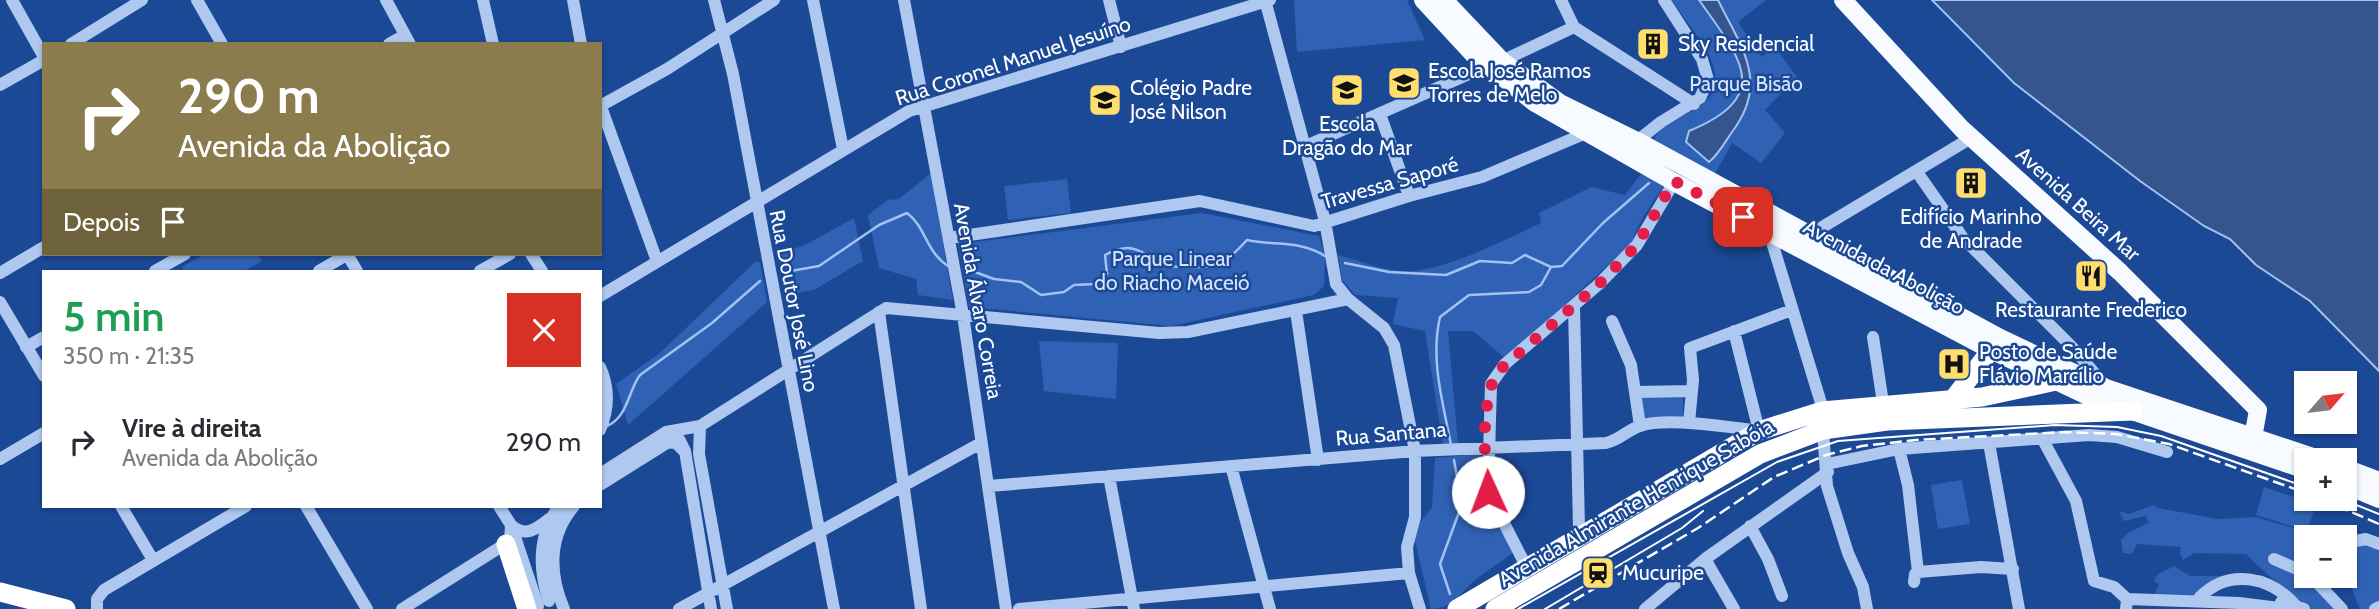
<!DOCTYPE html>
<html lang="pt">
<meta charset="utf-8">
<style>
body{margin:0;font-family:Cabin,sans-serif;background:#f7f7f7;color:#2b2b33;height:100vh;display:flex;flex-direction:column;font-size:26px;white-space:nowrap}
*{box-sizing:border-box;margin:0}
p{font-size:23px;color:#7c7c81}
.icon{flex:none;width:38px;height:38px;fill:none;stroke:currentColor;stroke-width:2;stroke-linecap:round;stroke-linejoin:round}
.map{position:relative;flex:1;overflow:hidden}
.details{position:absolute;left:42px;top:270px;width:560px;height:238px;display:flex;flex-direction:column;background:#fff;border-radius:0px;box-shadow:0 2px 5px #0004}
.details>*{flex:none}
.top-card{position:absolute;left:42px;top:42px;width:560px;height:214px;border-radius:0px;box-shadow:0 2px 5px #0004;background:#8a7c4d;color:#fff;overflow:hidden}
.needle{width:46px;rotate:62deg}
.fabs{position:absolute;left:2294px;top:371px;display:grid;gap:14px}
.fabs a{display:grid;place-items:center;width:63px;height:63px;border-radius:0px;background:#fff;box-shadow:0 2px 5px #0004;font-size:35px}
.pin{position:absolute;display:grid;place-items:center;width:60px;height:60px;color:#fff;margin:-30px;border-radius:14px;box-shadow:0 4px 10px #0006}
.me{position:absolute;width:77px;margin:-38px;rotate:358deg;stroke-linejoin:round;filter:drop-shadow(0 0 5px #0008)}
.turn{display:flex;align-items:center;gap:24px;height:147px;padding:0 21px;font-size:32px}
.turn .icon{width:91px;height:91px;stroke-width:2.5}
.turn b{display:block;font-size:49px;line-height:60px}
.then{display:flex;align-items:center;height:66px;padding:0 21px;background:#0003;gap:14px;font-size:26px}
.round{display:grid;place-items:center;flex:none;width:74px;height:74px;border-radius:0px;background:#f7f7f7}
.headline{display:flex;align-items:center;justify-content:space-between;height:119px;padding:0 21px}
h1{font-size:42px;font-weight:600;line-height:52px;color:#1e9e55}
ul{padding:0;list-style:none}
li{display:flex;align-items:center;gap:21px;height:105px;padding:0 21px}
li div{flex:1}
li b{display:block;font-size:26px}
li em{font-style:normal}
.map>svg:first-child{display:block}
.green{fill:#2f62b4}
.water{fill:#34558e;stroke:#a2c2f1;stroke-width:2}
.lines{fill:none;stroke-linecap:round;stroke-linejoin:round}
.stream{stroke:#a2c2f1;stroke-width:2.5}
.minor{stroke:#aec8f0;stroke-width:12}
.major{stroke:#f7faff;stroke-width:18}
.highway{stroke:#fff;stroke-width:19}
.tram{stroke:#fff;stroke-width:2}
.rail{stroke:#fff;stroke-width:2.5;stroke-dasharray:12 5;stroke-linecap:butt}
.route{stroke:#e11d48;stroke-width:12;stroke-dasharray:0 21.6}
.labels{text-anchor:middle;stroke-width:5;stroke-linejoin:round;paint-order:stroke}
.poi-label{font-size:21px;fill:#fff;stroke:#1b4996;text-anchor:start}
.street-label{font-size:21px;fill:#fff;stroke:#1b4996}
.park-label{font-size:21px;fill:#d5e4fb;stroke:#1b4996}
</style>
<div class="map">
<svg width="2379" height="609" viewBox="0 0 2379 609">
<rect width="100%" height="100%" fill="#1b4996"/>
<!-- green -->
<path class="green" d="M1294 0H1407L1425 40 1297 52Z
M1672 0H1766L1738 22 1762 57 1775 47 1797 77 1765 110 1785 133 1761 163 1732 143 1713 177 1652 145C1660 110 1728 118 1713 65 1706 43 1684 20 1672 0Z
M931 173 953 300 918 295 916 279 879 268 868 215 888 200 899 199Z
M1641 174 1664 185 1640 222 1631 244 1506 359 1473 331H1448L1458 444 1443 445 1425 331 1393 324 1398 298 1355 295 1342 280 1338 255C1361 261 1388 273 1413 271 1456 266 1502 241 1541 223L1539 213 1591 187 1625 195Z
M1067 179 1071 213 1008 220 1004 186Z
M1202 213 1319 236 1325 256 1324 286 1314 295 1171 326 969 307 958 244Z
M854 218 863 261 814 290 785 295 778 254 805 245Z
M205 254H257L262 261 244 271H184L182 267Z
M755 262H760L767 302 628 425 616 384 660 353Z
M1039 341 1118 343 1116 399 1044 391Z
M1641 394 1683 396V418L1640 419Z
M1480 454 1486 498 1513 553C1501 562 1488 570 1476 579 1462 591 1452 609 1431 609L1415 541 1419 524 1432 507 1435 458Z
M1962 480 1970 524 1938 529 1931 485Z
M2264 487 2316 505 2307 531 2256 515Z
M2154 505 2158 508 2218 519 2255 517 2318 535 2319 537H2306V565L2274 555 2298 571 2337 609H2311L2297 603 2246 554 2194 553 2183 560 2180 554 2181 547 2137 544 2132 554 2123 553 2121 540 2129 532 2149 523 2146 516 2124 521 2119 511 2129 514Z
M2365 545 2379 550V600L2370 609H2360L2345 573V549Z
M2174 566 2190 576H2246L2198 595H2154L2159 584 2154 581 2157 575Z"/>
<!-- water -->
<path class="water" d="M1699 0H1718C1741 47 1770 82 1732 132 1725 142 1718 155 1709 162L1686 142 1689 131C1776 95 1739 57 1699 0Z
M1932 0H2379V371L2310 301 2256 265 2230 239 2204 226 2140 181 2014 83Z"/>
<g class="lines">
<!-- stream -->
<path class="stream" d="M1345 263 1389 272 1446 275 1480 261 1512 263 1525 255 1551 267 1562 266 1603 223 1649 183
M964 268 994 279 1021 282 1041 295 1064 292 1074 285 1096 284 1107 274 1105 255C1130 242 1138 249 1159 262 1166 267 1178 267 1186 267 1218 269 1226 263 1247 240 1275 246 1300 240 1325 256
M785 272 819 266 879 225 907 213C926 227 926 252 948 266
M607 426C628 417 628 391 640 375L712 323 760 281
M1451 445C1443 402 1430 360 1440 317L1469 295 1529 292 1541 285 1551 267
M1450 594 1440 564 1462 504 1454 460"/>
<!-- minor -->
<path class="minor" d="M12 0 44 57
M197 0 222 44
M386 0 410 44
M483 0 493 44
M573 0 581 44
M714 0 733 74 834 609
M813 0 843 149
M904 0 963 315 1006 609
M1109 0 1121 47
M1265 0 1325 221 1336 284 1348 299 1384 328 1394 345 1415 451V517L1407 547 1409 573
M1561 0 1574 27 1694 104
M71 44 142 0
M389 44 405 35
M1502 61 1574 27
M0 85 44 60
M600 104 657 261
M600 106 667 69 774 0
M1380 114 1409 196
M1637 141 1661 122 1700 98 1708 80 1702 59 1664 0
M1306 146 1487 66
M1917 172 1963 238 2072 347 2102 382
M1768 229 1821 403 1827 486 1848 553 1863 587 1867 609
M1809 235 1971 138
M949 238 1200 201 1314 226 1409 196 1482 177 1586 133
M347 254 357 271
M531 254 542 271
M155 271 185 254
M319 271 348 254
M480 271 510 254
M0 273 44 247
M600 296 909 111 1270 0
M0 302 44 376
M1574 307 1579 528 1583 535
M1296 311 1318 460
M879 312 921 609
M1612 321 1631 365 1640 426
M1873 337 1883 403
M26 347 44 337
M600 367C609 387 609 409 600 430
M1636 392 1691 391
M1689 423 1693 380 1690 348 1792 310
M700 426 699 454 727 609
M667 432 677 435 685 451 711 609
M2043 440 2076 501 2094 581 2114 587 2127 599 2126 609
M1989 443 2019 609
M1899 449 1908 485 1918 572 1915 574 1914 582
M0 459 44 433
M1827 464 1899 449 2089 435 2117 437 2167 452
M1231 466 1270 609
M600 474 666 432 700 426 886 308 1159 333 1188 332 1348 299
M1109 476 1134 609
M600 485 667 443 675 442 684 451
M989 486 1415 451 1606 443C1620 440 1627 430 1640 426 1666 417 1730 427 1759 431L1734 331
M121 506 153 560
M306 506 367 609
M499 506 511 525 538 606
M511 525C526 538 536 529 549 519
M1750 526 1768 559 1782 596
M2345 543 2366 539 2379 544
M1705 559 1734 609
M2274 559 2306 573
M1527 568 1488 492 1491 384 1505 364 1599 284 1637 245 1674 182
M1918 572 1981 567 2013 569
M2311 576 2342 609
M2200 597C2229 568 2270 576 2296 606
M2127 599 2239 603 2288 609
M549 601C538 568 538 535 559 506
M2281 602 2304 609
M97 609V599L104 590 246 506
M402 609 510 541 511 525
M564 609C549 574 548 536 574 506
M679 609 981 443
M1019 609 1409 573 1420 609
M1645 609 1705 559 1828 472
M2375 609 2379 607"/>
<!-- major -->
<path class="major" d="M1423 0 1472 53 1535 103 1674 182 1991 350 2088 396 2306 470
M1444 0 1502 61 1560 103 1637 141 2000 338 2106 388 2322 460
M1843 0 1962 129 2120 272 2258 410 2251 449
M2345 468 2379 481
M2345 485 2379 499"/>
<!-- highway -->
<path class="highway" d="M1954 398 1991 350
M506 544 527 609
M0 592 66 609
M1457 609 1759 431 1822 411 1982 397 2056 381 2087 379
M1495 609 1760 454 1823 430 1887 421 2133 411"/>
<!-- tram -->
<path class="tram" d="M2341 499 2379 514
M1518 609 1777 462 1838 441 2055 425 2117 427 2161 436 2306 487
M1545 609 1682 528 1703 511"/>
<!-- rail -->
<path class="rail" d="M2321 499 2379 524
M1559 609 1698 528 1774 477 1826 455 1862 446 1916 440 2065 432 2116 434 2169 444 2306 493"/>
</g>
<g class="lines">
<!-- route -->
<path class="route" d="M1488 492C1484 457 1481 406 1496 373L1599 284 1637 245 1674 181 1743 217"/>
</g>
<!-- icons -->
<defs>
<symbol id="building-square" viewBox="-11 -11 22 22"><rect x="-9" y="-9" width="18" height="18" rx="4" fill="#ffde6d" stroke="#1b4996"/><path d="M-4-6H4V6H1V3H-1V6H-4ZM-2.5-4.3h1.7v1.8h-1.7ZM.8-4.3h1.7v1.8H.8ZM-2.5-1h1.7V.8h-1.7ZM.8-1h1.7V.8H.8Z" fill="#111"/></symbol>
<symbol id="school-square" viewBox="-11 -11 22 22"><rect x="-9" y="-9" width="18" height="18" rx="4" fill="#ffde6d" stroke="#1b4996"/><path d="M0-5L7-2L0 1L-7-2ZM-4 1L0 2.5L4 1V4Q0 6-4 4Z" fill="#111"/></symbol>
<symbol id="restaurant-square" viewBox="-11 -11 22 22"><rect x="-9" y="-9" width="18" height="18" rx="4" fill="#ffde6d" stroke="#1b4996"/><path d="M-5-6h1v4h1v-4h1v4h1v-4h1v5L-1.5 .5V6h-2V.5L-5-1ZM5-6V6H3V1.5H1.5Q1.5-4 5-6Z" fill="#111"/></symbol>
<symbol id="hospital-square" viewBox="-11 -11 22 22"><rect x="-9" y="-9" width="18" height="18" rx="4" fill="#ffde6d" stroke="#1b4996"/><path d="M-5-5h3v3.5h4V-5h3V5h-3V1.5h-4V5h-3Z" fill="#111"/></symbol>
<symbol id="station-square" viewBox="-11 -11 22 22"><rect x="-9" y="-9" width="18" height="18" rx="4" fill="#ffde6d" stroke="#1b4996"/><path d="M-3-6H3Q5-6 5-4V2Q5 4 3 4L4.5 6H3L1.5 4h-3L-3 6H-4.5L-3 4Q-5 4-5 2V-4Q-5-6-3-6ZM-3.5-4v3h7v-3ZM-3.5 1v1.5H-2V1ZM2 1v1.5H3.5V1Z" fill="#111"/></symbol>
</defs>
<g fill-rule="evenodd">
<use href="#building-square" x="1634" y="25" width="38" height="38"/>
<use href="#school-square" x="1385" y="64" width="38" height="38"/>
<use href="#school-square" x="1328" y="71" width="38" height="38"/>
<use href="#school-square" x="1086" y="81" width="38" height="38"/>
<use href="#building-square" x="1952" y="164" width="38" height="38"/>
<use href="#restaurant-square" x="2072" y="257" width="38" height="38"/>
<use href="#hospital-square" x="1935" y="345" width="38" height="38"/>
<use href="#station-square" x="1579" y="554" width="38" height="38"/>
</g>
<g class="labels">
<!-- poi labels -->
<g class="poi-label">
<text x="1678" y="51">Sky Residencial</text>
<text x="1428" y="78">Escola José Ramos<tspan x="1428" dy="24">Torres de Melo</tspan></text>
<text x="1130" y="95">Colégio Padre<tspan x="1130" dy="24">José Nilson</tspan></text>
<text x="1347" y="131" text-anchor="middle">Escola<tspan x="1347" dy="24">Dragão do Mar</tspan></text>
<text x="1971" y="224" text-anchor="middle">Edifício Marinho<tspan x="1971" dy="24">de Andrade</tspan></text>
<text x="2091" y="317" text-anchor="middle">Restaurante Frederico</text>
<text x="1979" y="359">Posto de Saúde<tspan x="1979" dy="24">Flávio Marcílio</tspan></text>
<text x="1622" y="580">Mucuripe</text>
</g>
<!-- street labels -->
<g class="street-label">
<text transform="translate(1013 61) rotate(-18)" y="7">Rua Coronel Manuel Jesuíno</text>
<text transform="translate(1390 183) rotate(-16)" y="7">Travessa Saporé</text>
<text transform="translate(2078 204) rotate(42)" y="7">Avenida Beira Mar</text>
<text transform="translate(1884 267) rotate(28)" y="7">Avenida da Abolição</text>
<text transform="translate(794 301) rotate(79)" y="7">Rua Doutor José Lino</text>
<text transform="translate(978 301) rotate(80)" y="7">Avenida Álvaro Correia</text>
<text transform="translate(1391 434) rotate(-5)" y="7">Rua Santana</text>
<text transform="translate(1636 503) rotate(-30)" y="7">Avenida Almirante Henrique Sabóia</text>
</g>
<!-- park labels -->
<g class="park-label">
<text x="1746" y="91">Parque Bisão</text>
<text x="1172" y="266">Parque Linear<tspan x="1172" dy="24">do Riacho Maceió</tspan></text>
</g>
</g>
</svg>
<div class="fabs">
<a><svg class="needle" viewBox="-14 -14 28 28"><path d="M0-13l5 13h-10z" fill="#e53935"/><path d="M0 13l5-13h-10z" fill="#7c7c81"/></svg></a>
<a>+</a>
<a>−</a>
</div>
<div class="pin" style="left:1743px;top:217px;background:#d93025"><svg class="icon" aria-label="arrive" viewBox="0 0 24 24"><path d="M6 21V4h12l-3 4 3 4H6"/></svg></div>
<svg class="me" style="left:1488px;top:492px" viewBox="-20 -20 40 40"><circle r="19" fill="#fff"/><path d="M0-13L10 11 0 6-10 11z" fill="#e11d48"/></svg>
<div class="top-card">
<div class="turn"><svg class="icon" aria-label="right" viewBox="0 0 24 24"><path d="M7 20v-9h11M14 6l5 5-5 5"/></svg><div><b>290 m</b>Avenida da Abolição</div></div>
<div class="then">Depois<svg class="icon" aria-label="arrive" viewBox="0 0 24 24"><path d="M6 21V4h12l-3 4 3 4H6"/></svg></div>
</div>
<section class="details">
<div class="headline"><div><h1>5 min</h1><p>350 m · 21:35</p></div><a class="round" style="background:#d93025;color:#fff"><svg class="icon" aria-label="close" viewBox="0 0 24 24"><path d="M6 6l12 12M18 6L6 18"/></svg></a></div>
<ul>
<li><svg class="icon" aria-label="right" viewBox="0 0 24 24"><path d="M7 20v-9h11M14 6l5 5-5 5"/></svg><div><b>Vire à direita</b><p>Avenida da Abolição</p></div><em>290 m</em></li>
</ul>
</section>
</div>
